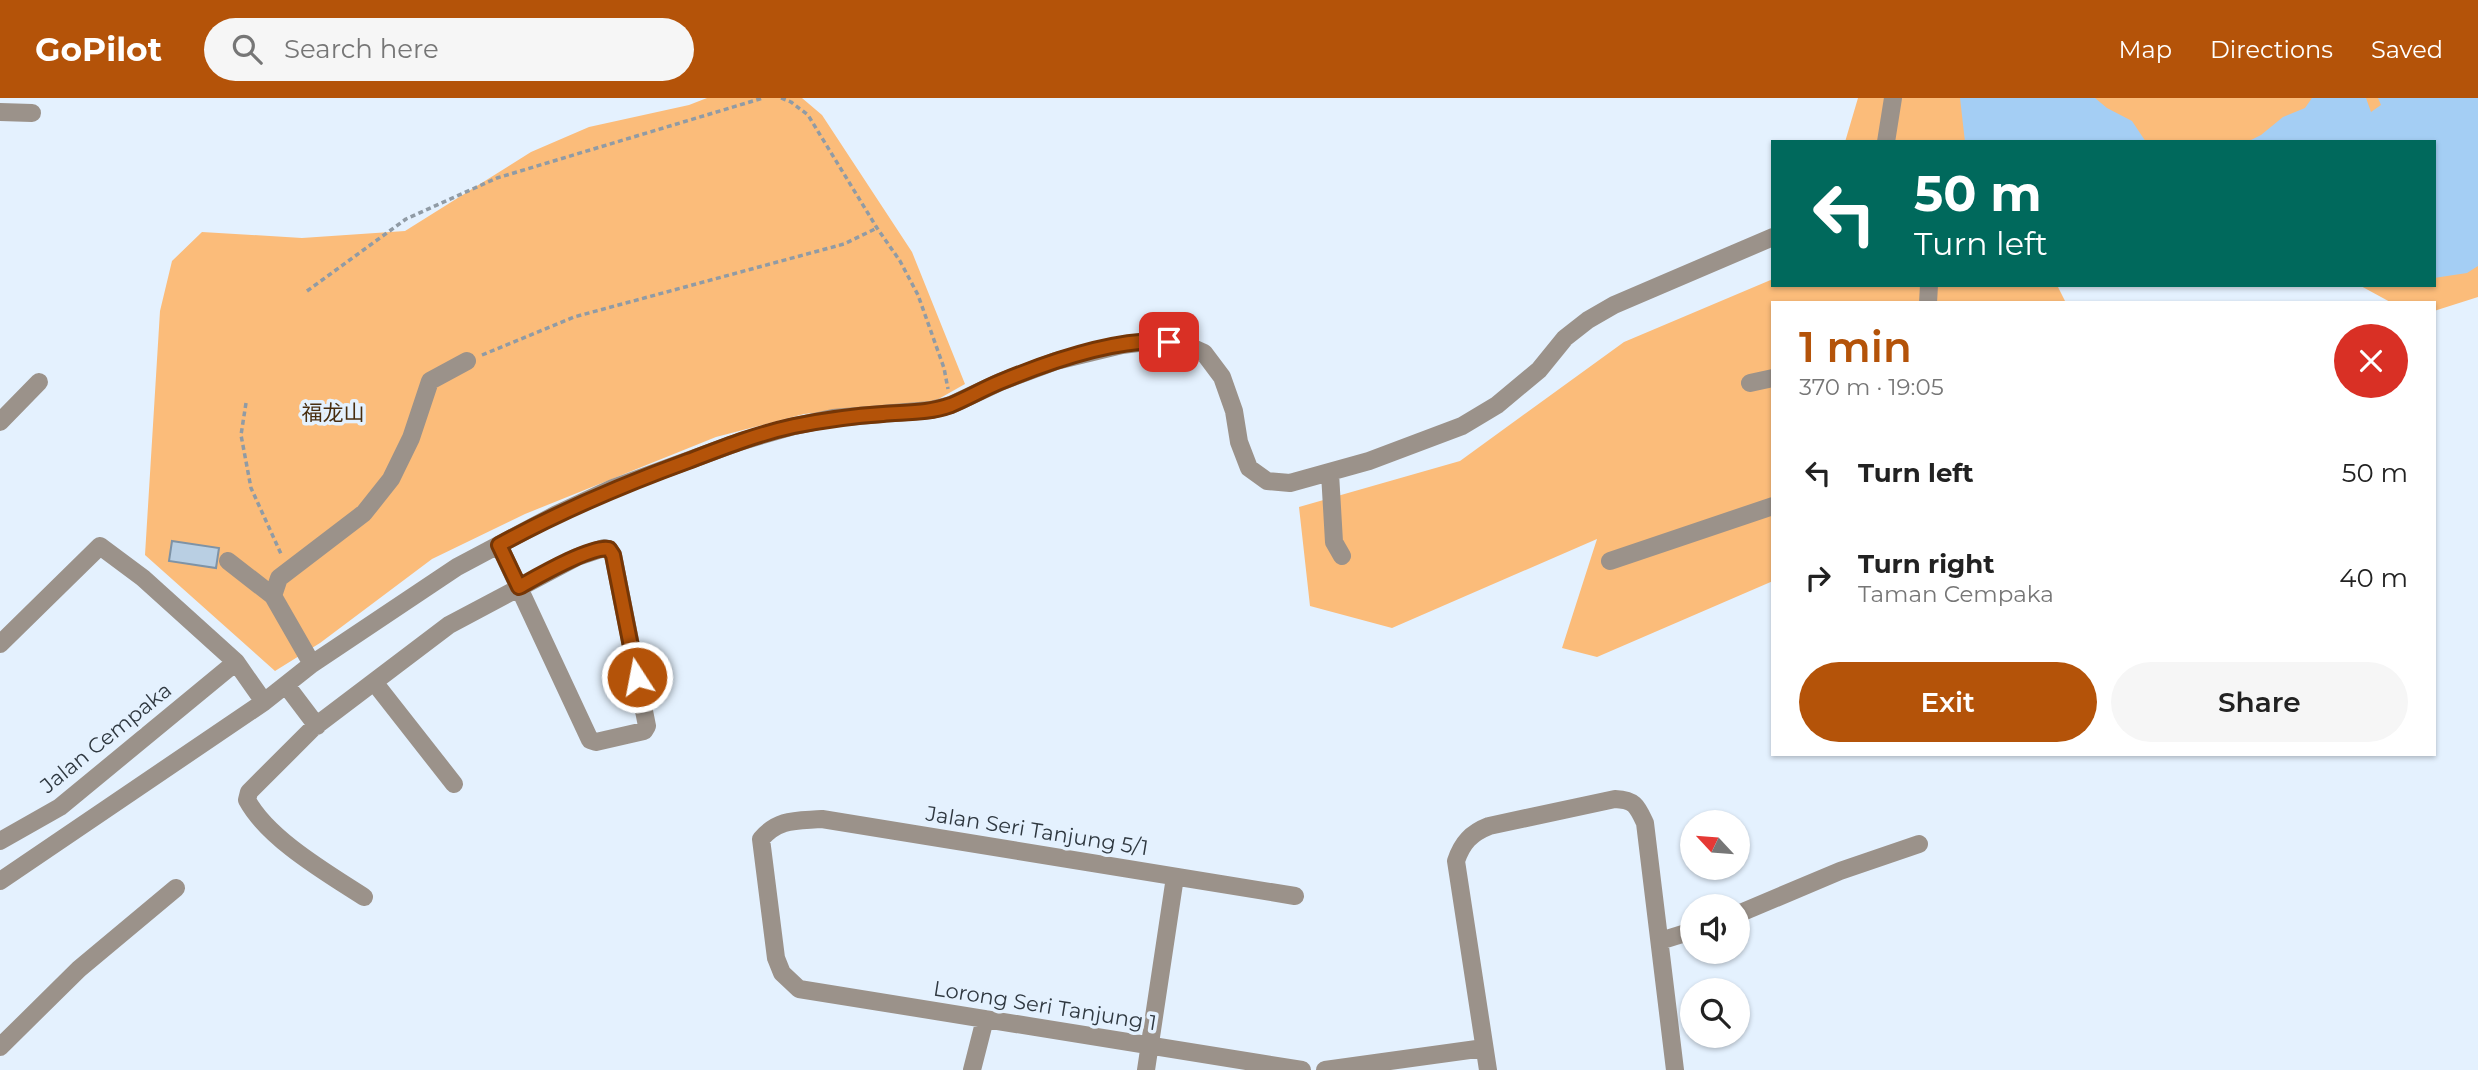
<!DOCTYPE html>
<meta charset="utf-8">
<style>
body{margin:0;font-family:Montserrat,"Noto Sans SC",sans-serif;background:#f6f6f6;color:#222;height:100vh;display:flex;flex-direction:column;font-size:26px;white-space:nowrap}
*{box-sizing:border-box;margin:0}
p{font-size:23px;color:#767676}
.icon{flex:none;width:38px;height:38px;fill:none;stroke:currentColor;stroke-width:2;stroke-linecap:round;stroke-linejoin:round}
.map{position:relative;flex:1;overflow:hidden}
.panel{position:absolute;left:1771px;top:203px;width:665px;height:455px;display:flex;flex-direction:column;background:#fff;border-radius:0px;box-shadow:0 2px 5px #0004}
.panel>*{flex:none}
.guide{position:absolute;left:1771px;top:42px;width:665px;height:147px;border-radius:0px;box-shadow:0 2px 5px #0004;background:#00695c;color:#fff;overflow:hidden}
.needle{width:46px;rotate:296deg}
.controls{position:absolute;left:1680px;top:712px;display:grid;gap:14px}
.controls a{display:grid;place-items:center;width:70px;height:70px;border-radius:50%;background:#fff;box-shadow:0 2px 5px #0004;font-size:35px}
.pin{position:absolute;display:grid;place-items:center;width:60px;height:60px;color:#fff;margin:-30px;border-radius:14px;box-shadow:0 4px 10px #0006}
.me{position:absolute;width:77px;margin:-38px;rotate:349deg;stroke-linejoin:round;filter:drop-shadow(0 0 5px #0008)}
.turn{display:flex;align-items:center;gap:24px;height:147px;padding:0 28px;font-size:32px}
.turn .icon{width:91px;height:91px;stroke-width:2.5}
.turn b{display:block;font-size:49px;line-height:60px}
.round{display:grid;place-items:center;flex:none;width:74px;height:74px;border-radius:37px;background:#f6f6f6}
.summary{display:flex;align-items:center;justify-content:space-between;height:119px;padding:0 28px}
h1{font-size:42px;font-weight:600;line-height:52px;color:#b45309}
.button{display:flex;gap:14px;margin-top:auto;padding:14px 28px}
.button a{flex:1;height:80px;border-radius:42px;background:#b45309;color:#fff;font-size:28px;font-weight:600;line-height:80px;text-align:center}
.button a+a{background:#f6f6f6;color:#222}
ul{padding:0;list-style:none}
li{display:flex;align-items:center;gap:21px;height:105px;padding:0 28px}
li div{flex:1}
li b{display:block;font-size:26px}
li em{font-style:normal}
header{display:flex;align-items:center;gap:42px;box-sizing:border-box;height:98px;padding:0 35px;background:#b45309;color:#fff}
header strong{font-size:33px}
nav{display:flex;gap:38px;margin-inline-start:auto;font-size:24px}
.search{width:490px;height:63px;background:#f6f6f6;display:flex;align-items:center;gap:18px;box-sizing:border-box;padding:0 24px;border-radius:38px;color:#767676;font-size:26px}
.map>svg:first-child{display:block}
.green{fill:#fbbc7a}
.water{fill:#a4cef4}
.building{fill:#b9cfe3;stroke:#7e93a6;stroke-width:2}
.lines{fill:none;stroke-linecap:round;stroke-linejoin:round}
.path{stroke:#909ba5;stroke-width:3.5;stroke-dasharray:5 3.5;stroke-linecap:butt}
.minor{stroke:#9b928a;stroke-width:18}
.route-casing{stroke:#753606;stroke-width:18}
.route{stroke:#b45309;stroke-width:12}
.labels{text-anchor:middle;stroke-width:7;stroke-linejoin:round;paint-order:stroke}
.park-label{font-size:21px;fill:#472d0f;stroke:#e4f1fe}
.street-label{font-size:21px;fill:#2f3840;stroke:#e4f1fe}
</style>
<header>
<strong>GoPilot</strong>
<div class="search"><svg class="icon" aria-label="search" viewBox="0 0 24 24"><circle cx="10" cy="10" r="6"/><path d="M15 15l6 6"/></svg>Search here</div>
<nav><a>Map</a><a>Directions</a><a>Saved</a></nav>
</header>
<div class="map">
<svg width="2478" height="972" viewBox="0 0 2478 972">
<rect width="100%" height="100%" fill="#e4f1fe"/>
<!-- green -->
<path class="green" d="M707 0H802L822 17 912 154 965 286 935 303 804 316 716 339 525 416 432 461 320 545 275 573 145 457 160 213 172 163 202 134 302 140 405 133 531 54 589 29 689 7Z
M1858 0H2478V199L2434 213V205H2392L2359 187H2434V44H1845Z
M1773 181V187H2057L2066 205H1773V483L1597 559 1562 550 1597 441 1392 530 1310 508 1299 409 1460 363 1624 244Z"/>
<!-- water -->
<path class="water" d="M1960 0H2095L2107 10 2132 23 2146 44H1965Z
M2312 0H2366L2371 14 2381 7 2378 0H2478V168L2467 175 2434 180V44H2247L2261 37 2283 19 2305 10Z"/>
<!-- building -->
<path class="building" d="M172 443 219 450 216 470 169 463Z"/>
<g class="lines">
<!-- path -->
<path class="path" d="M781 0 791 4 808 17 877 130 900 163 918 197 944 270 948 291
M307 193 406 121 497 80 763 0
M482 257 574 219 844 146 877 130
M246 305 241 337 251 390 282 458"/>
<!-- minor -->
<path class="minor" d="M0 14 32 15
M1886 44 1893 0
M1928 205 1929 187
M1750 285 1773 280
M0 324 39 284
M1330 375 1334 444 1342 458
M228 463 273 498 312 566
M1610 463 1773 408
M273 498 279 480 364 415 391 381 411 340 430 283 467 263
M0 546 100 448 143 480 236 564 264 604
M374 584 454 686
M286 587 317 628
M0 743 60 709 236 564
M0 783 264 604 312 566 457 469 555 417 613 390 739 344 790 329 833 320 931 312 951 307 1000 284 1056 263 1122 247 1154 243 1184 246 1204 255 1222 279 1234 313 1239 344 1249 370 1267 383 1290 385 1369 363 1462 328 1497 307 1539 272 1565 240 1588 222 1614 207 1773 139
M1295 798 822 721C797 723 779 720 761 741L776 860 782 875 799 891 1302 972
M364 799C327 775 268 741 247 702L249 694 313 630 449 527 577 459 604 450 609 451 613 457 647 628 644 633 596 644 590 642 499 447
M1738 816 1840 773 1919 746
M1660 843 1692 833
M0 949 79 871 176 790
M972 972 985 921
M1146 972 1175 779
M1325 972 1484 950
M1488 972 1456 763C1462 745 1471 735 1489 728L1615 701C1635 702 1637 708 1645 725L1675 972"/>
</g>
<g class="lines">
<defs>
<path id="route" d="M637 579 613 457 609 451C592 447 537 479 519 489L499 447C561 413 622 387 688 363 722 350 757 336 794 328 824 322 853 318 883 316 906 314 929 315 951 307 968 300 983 291 1000 284 1046 265 1119 239 1169 244"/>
</defs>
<!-- route casing -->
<use href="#route" class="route-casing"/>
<!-- route -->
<use href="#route" class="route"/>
</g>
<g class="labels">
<!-- park labels -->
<g class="park-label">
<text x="333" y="322">福龙山</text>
</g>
<!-- street labels -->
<g class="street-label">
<text transform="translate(106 640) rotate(-39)" y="7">Jalan Cempaka</text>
<text transform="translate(1037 733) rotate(9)" y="7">Jalan Seri Tanjung 5/1</text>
<text transform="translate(1045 908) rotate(9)" y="7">Lorong Seri Tanjung 1</text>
</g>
</g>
</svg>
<div class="controls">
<a><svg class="needle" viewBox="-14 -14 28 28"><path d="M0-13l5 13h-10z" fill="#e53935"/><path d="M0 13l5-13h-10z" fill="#767676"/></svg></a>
<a><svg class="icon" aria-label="sound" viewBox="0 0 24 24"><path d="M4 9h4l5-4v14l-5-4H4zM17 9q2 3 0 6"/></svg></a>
<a><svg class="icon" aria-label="search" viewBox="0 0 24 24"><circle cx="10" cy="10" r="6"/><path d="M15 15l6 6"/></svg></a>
</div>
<div class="pin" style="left:1169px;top:244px;background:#d93025"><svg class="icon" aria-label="arrive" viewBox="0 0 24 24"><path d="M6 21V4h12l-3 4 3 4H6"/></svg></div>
<svg class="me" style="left:637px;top:579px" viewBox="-20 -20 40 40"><circle r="17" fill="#b45309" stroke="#fff" stroke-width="3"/><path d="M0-11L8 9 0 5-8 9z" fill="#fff"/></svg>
<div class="guide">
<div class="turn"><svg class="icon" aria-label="left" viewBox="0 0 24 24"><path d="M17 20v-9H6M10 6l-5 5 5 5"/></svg><div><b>50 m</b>Turn left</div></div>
</div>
<section class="panel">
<div class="summary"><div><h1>1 min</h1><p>370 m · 19:05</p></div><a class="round" style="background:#d93025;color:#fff"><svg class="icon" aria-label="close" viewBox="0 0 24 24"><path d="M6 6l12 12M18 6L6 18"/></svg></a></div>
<ul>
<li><svg class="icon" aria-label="left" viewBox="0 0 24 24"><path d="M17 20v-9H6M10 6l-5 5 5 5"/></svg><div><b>Turn left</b></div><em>50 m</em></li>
<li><svg class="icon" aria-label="right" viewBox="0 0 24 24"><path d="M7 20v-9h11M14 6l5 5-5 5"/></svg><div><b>Turn right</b><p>Taman Cempaka</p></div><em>40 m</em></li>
</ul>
<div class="button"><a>Exit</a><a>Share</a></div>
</section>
</div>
